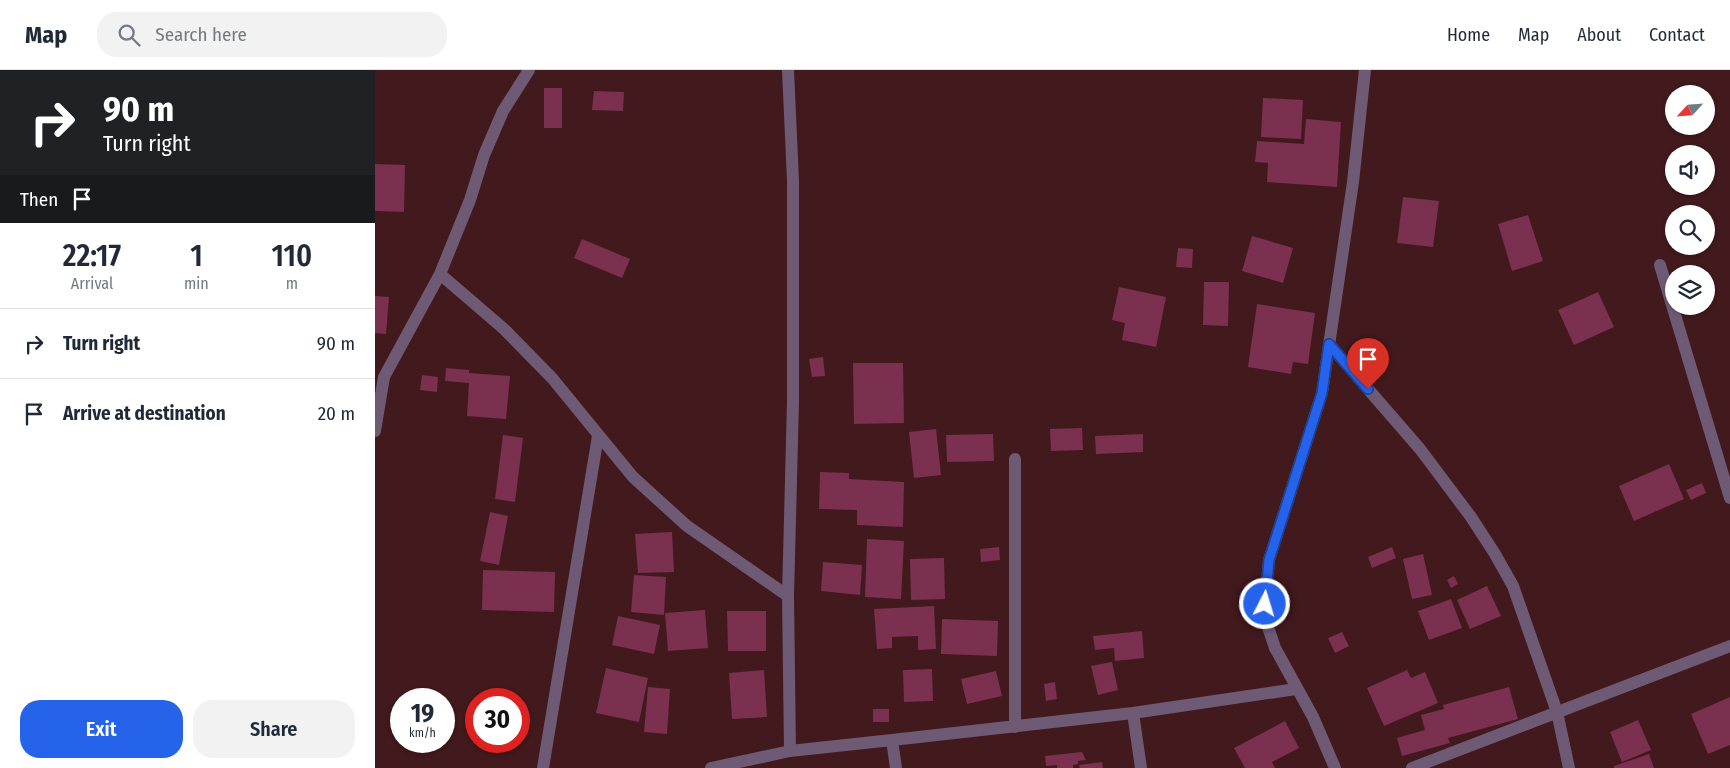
<!DOCTYPE html>
<style>
body{margin:0;font-family:"Fira Sans Condensed",sans-serif;background:#f2f2f3;color:#1f2937;height:100vh;display:flex;flex-direction:column;font-size:19px;white-space:nowrap}
*{box-sizing:border-box;margin:0}
p{font-size:16px;color:#747a83}
.icon{flex:none;width:28px;height:28px;fill:none;stroke:currentColor;stroke-width:2;stroke-linecap:round;stroke-linejoin:round}
.map{position:relative;flex:1;overflow:hidden}
.details{display:flex;flex-direction:column;background:#fff;width:375px}
.details>*{flex:none}
.top-card{background:#202124;color:#fff;overflow:hidden}
.needle{width:32px;rotate:244deg}
.controls{position:absolute;left:1290px;top:15px;display:grid;gap:10px}
.controls a{display:grid;place-items:center;width:50px;height:50px;border-radius:50%;background:#fff;box-shadow:0 1px 4px #0004;font-size:25px}
.speed{position:absolute;left:15px;top:618px;display:flex;gap:10px;font-size:25px;font-weight:700;text-align:center}
.speed>*{display:grid;place-content:center;width:65px;height:65px;border-radius:50%;background:#fff;box-shadow:0 1px 4px #0004;line-height:1}
.speed small{font-size:12px;font-weight:400}
.speed .limit{border:8px solid #d22;background:#fff;color:#111}
.pin{position:absolute;display:grid;place-items:center;width:42px;height:42px;color:#fff;margin:-51px -21px;border-radius:50% 50% 50% 0;rotate:-45deg;box-shadow:0 0 5px #0007}
.pin .icon{rotate:45deg}
.me{position:absolute;width:55px;margin:-28px;rotate:5deg;stroke-linejoin:round;filter:drop-shadow(0 0 4px #0008)}
.turn{display:flex;align-items:center;gap:18px;height:105px;padding:0 20px;font-size:22px}
.turn .icon{width:65px;height:65px;stroke-width:2.5}
.turn b{display:block;font-size:35px;line-height:42px}
.then{display:flex;align-items:center;height:48px;padding:0 20px;background:#0003;gap:10px;font-size:19px}
.eta{display:flex;justify-content:space-evenly;align-items:center;height:85px;text-align:center}
.eta b{font-size:30px;font-weight:600;line-height:35px}
.action{display:flex;gap:10px;margin-top:auto;padding:10px 20px}
.action a{flex:1;height:58px;border-radius:20px;background:#2563eb;color:#fff;font-size:20px;font-weight:600;line-height:58px;text-align:center}
.action a+a{background:#f2f2f3;color:#1f2937}
ul{padding:0;list-style:none}
li{display:flex;align-items:center;gap:15px;height:70px;padding:0 20px;border-top:1px solid #e0e1e3}
li div{flex:1}
li b{display:block;font-size:19px}
li em{font-style:normal}
header{display:flex;align-items:center;gap:30px;box-sizing:border-box;height:70px;padding:0 25px;background:#fff;border-bottom:1px solid #e0e1e3}
header strong{font-size:24px}
nav{display:flex;gap:28px;margin-inline-start:auto;font-size:18px}
.search{width:350px;height:45px;background:#f2f2f3;display:flex;align-items:center;gap:12px;box-sizing:border-box;padding:0 18px;border-radius:20px;color:#747a83;font-size:19px}
main{display:flex;flex:1;min-height:0}
.map>svg:first-child{display:block}
.building{fill:#7b304f}
.lines{fill:none;stroke-linecap:round;stroke-linejoin:round}
.street{stroke:#6e5a75;stroke-width:12}
.route-casing{stroke:#184099;stroke-width:12}
.route{stroke:#2563eb;stroke-width:9}
</style>
<header>
<strong>Map</strong>
<div class="search"><svg class="icon" aria-label="search" viewBox="0 0 24 24"><circle cx="10" cy="10" r="6"/><path d="M15 15l6 6"/></svg>Search here</div>
<nav><a>Home</a><a>Map</a><a>About</a><a>Contact</a></nav>
</header>
<main>
<section class="details">
<div class="top-card">
<div class="turn"><svg class="icon" aria-label="right" viewBox="0 0 24 24"><path d="M7 20v-9h11M14 6l5 5-5 5"/></svg><div><b>90 m</b>Turn right</div></div>
<div class="then">Then<svg class="icon" aria-label="arrive" viewBox="0 0 24 24"><path d="M6 21V4h12l-3 4 3 4H6"/></svg></div>
</div>
<div class="eta">
<div><b>22:17</b><p>Arrival</p></div>
<div><b>1</b><p>min</p></div>
<div><b>110</b><p>m</p></div>
</div>
<ul>
<li><svg class="icon" aria-label="right" viewBox="0 0 24 24"><path d="M7 20v-9h11M14 6l5 5-5 5"/></svg><div><b>Turn right</b></div><em>90 m</em></li>
<li><svg class="icon" aria-label="arrive" viewBox="0 0 24 24"><path d="M6 21V4h12l-3 4 3 4H6"/></svg><div><b>Arrive at destination</b></div><em>20 m</em></li>
</ul>
<div class="action"><a>Exit</a><a>Share</a></div>
</section>
<div class="map">
<svg width="1355" height="698" viewBox="0 0 1355 698">
<rect width="100%" height="100%" fill="#42191c"/>
<!-- building -->
<path class="building" d="M169 18H187V58H169Z
M219 21 249 22 248 41 217 40Z
M888 28 928 30 926 69 886 67Z
M931 49 966 52 962 117 892 112 893 93 880 92 882 71 929 74Z
M0 94 30 95 29 142 0 141Z
M1028 127 1064 131 1058 177 1022 173Z
M1153 145 1168 191 1137 201 1123 154Z
M877 166 918 178 908 213 867 201Z
M207 169 255 189 247 208 199 188Z
M803 178 818 179 817 198 801 197Z
M829 212H854L853 256 828 255Z
M744 217 791 227 781 277 747 270 750 253 737 250Z
M1223 222 1239 257 1199 275 1183 240Z
M0 226 14 227 11 264 0 263Z
M882 234 940 243 933 294 918 292 916 304 873 297Z
M448 287 450 306 437 307 434 289Z
M478 293H528L529 353 479 354Z
M71 298 94 300V303L135 306 131 349 92 346 94 313 70 311Z
M47 305 63 307 62 322 45 320Z
M707 358 708 380 676 381 675 359Z
M561 359 566 405 539 408 534 362Z
M618 364 619 391 572 392 571 365Z
M768 364V382L721 384 720 366Z
M128 365 148 368 140 432 120 429Z
M1294 394 1309 429 1259 451 1244 416Z
M445 402 474 403V409L529 412 528 457 482 455V440L444 439Z
M1327 413 1331 423 1316 430 1311 420Z
M115 442 133 446 124 495 105 491Z
M297 462 299 502 263 503 260 464Z
M492 469 529 471 526 529 490 527Z
M624 477 625 490 606 492 605 479Z
M1017 477 1021 488 997 498 993 487Z
M1048 484 1057 525 1037 529 1028 489Z
M569 488 570 529 536 530 535 489Z
M448 492 487 495 485 525 446 521Z
M108 500 180 502 179 542 107 540Z
M259 505 291 507 289 545 256 542Z
M1079 506 1083 514 1076 518 1072 510Z
M1112 516 1126 546 1095 559 1082 530Z
M1076 529 1087 558 1054 570 1043 541Z
M559 536 561 579 543 580V566L517 567V578L502 579 499 539Z
M330 540 333 578 293 581 290 543Z
M352 541H391V581H353Z
M243 546 285 555 279 584 237 575Z
M567 549 623 551 622 586 566 584Z
M767 561 769 588 740 591 739 578 720 580 718 566Z
M967 562 974 576 960 583 953 568Z
M737 592 743 620 723 625 716 596Z
M231 598 273 608 264 652 221 643Z
M557 599 558 631 529 632 528 600Z
M389 600 392 647 357 649 354 603Z
M1032 600 1036 608 1050 602 1063 633 1009 656 992 618Z
M621 601 627 626 592 634 586 609Z
M680 612 682 629 671 631 669 614Z
M273 617 295 619 292 664 269 662Z
M1134 617 1143 649 1073 668 1075 673 1027 686 1022 668 1050 660 1046 645 1069 639 1068 635Z
M1355 627V675L1333 684 1316 644Z
M498 639H514V652H498Z
M1263 650 1276 680 1247 692 1235 662Z
M910 651 924 678 897 692 900 698H870L859 678Z
M707 682 711 690 703 691V694L698 695V698H682V695L671 696 670 686Z
M1274 684 1279 698H1239V696Z
M727 692 728 698H705L704 695Z"/>
<g class="lines">
<!-- street -->
<path class="street" d="M413 0 418 111V331L413 526 415 681
M1285 195 1355 428
M65 204 129 259 177 308 258 407 312 456 413 526
M954 274 1045 379 1096 447 1120 484 1138 516 1182 642 1194 698
M0 361 9 307 65 204 95 130 109 85 128 41 154 0
M758 643 766 698
M640 657V389
M517 670 758 643 921 619
M168 698 223 366
M336 698 415 681 517 670 521 698
M960 698 938 647 900 578 893 557 890 534 894 490 947 323 978 112 990 0
M1037 698 1355 576"/>
</g>
<g class="lines">
<defs>
<path id="route" d="M890 534 894 490 947 323 954 274 993 319"/>
</defs>
<!-- route casing -->
<use href="#route" class="route-casing"/>
<!-- route -->
<use href="#route" class="route"/>
</g>
</svg>
<div class="controls">
<a><svg class="needle" viewBox="-14 -14 28 28"><path d="M0-13l5 13h-10z" fill="#e53935"/><path d="M0 13l5-13h-10z" fill="#747a83"/></svg></a>
<a><svg class="icon" aria-label="sound" viewBox="0 0 24 24"><path d="M4 9h4l5-4v14l-5-4H4zM17 9q2 3 0 6"/></svg></a>
<a><svg class="icon" aria-label="search" viewBox="0 0 24 24"><circle cx="10" cy="10" r="6"/><path d="M15 15l6 6"/></svg></a>
<a><svg class="icon" aria-label="layers" viewBox="0 0 24 24"><path d="M12 4l9 5-9 5-9-5zM3 14l9 5 9-5"/></svg></a>
</div>
<div class="speed"><div>19<small>km/h</small></div><div class="limit">30</div></div>
<div class="pin" style="left:993px;top:319px;background:#d93025"><svg class="icon" aria-label="arrive" viewBox="0 0 24 24"><path d="M6 21V4h12l-3 4 3 4H6"/></svg></div>
<svg class="me" style="left:890px;top:534px" viewBox="-20 -20 40 40"><circle r="17" fill="#2563eb" stroke="#fff" stroke-width="3"/><path d="M0-11L8 9 0 5-8 9z" fill="#fff"/></svg>
</div>
</main>
